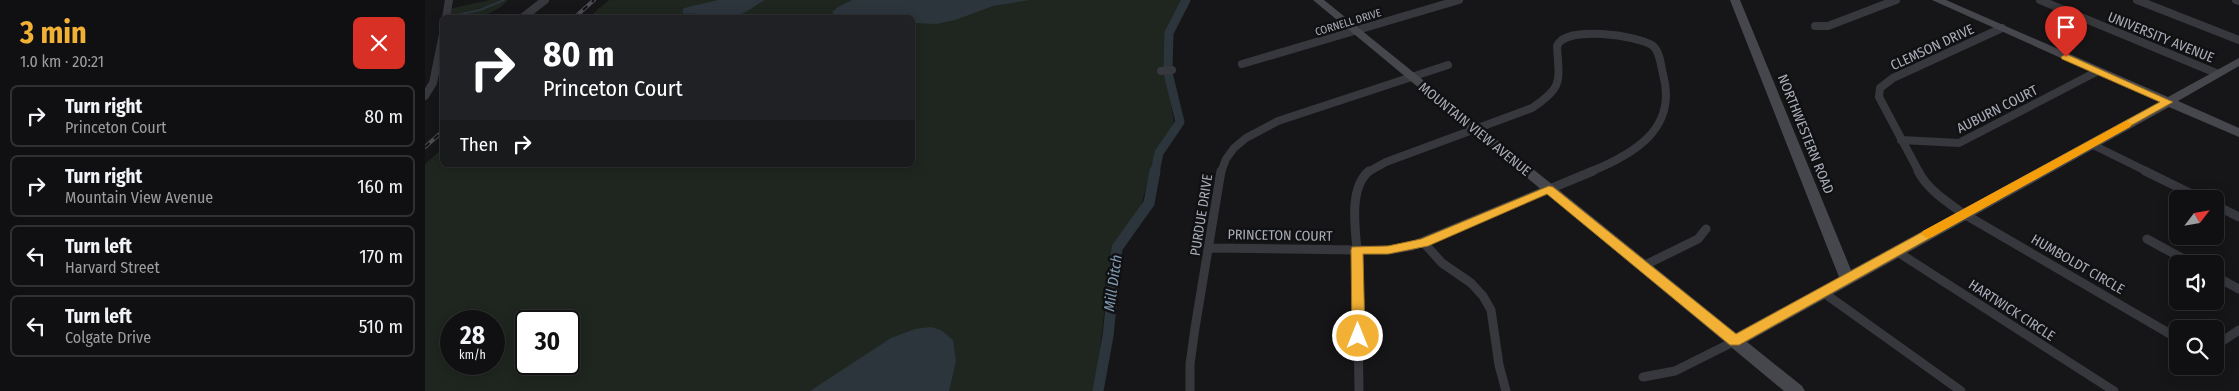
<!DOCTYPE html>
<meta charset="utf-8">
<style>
body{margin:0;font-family:"Fira Sans Condensed",sans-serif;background:#19191b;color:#f1f3f6;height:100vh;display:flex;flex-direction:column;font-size:19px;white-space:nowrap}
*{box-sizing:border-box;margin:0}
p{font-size:16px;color:#9c9d9f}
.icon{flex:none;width:28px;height:28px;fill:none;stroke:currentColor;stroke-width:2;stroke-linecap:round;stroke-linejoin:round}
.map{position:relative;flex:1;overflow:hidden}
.side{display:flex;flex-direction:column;background:#101012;width:425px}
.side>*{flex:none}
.guide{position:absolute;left:15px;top:15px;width:475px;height:152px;border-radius:8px;box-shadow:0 2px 12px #0003,0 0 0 1px #303032;background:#202124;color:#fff;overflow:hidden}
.needle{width:32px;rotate:59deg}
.fabs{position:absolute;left:1744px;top:190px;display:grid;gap:10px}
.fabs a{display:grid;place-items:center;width:55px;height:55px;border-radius:8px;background:#101012;box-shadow:0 2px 12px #0003,0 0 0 1px #303032;font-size:25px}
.speed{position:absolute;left:15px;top:310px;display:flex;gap:10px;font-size:25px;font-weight:700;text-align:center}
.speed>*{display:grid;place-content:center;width:65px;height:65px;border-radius:50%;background:#101012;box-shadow:0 2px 12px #0003,0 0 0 1px #303032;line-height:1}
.speed small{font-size:12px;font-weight:400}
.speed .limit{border:2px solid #111;border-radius:8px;background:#fff;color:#111}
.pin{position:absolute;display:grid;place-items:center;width:42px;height:42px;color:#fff;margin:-51px -21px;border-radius:50% 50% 50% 0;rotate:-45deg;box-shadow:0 0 5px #0007}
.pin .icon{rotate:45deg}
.me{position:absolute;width:55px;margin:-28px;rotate:0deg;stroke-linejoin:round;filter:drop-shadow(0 0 4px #0008)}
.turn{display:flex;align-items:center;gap:18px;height:105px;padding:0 20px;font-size:22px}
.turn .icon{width:65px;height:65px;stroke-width:2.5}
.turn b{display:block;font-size:35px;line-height:42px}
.then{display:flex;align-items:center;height:48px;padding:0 20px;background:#0003;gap:10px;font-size:19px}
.round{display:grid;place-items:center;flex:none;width:52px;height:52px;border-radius:8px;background:#19191b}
.headline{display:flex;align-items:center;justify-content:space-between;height:85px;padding:0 20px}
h1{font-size:30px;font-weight:700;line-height:38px;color:#f2b134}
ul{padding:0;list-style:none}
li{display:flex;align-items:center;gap:15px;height:62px;margin:0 10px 8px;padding:0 10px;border:2px solid #303032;border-radius:8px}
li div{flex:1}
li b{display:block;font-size:19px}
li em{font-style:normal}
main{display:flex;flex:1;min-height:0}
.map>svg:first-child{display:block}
.green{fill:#1e261f;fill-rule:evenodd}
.water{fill:#2c353c}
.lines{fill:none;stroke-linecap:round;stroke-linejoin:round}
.stream{stroke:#2c353c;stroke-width:2}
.canal-far1{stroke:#2c353c;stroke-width:9}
.canal{stroke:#2c353c;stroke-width:11}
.street-far1{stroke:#37383d;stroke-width:8}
.street{stroke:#37383d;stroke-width:9}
.secondary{fill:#45474d;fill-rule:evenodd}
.rail-casing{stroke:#4a4c52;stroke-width:4}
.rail{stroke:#111113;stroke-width:2;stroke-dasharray:6;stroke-linecap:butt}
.route{fill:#f2b134;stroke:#9d7322}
.slow{fill:#f59e0b}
.labels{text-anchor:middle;stroke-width:5;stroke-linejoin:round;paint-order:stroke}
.far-street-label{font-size:11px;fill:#a8adb8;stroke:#111113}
.street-label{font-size:14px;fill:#a8adb8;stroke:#111113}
.water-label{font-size:15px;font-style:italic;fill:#7f9bb3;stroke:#111113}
</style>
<main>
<section class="side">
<div class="headline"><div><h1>3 min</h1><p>1.0 km · 20:21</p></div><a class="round" style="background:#d93025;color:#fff"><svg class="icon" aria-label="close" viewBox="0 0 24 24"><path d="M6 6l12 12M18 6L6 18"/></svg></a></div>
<ul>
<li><svg class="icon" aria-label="right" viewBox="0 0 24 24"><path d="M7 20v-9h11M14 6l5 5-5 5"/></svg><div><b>Turn right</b><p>Princeton Court</p></div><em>80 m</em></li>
<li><svg class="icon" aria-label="right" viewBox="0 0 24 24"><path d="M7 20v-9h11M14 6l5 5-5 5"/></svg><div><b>Turn right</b><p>Mountain View Avenue</p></div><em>160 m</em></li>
<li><svg class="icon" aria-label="left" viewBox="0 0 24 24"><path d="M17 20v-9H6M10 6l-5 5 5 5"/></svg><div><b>Turn left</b><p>Harvard Street</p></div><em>170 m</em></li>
<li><svg class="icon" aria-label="left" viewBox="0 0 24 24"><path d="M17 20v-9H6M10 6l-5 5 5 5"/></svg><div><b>Turn left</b><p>Colgate Drive</p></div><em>510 m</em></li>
</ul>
</section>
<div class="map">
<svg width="1814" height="391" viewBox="0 0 1814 391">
<rect width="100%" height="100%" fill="#161618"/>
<!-- green -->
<path class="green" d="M65 0H83C66 19 44 18 21 18L23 9Z
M184 0H758L741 31 739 64 749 123 731 155 716 205 687 247 670 391H0V164L17 149 18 165H488V18L164 17ZM26 321H69V364H26ZM101 321H144V364H101Z"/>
<!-- water -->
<path class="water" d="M293 0H340C330 5 319 15 308 17 288 22 275 11 259 14L257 12 259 8Z
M427 0H605L568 6 530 20 511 24 490 23 488 22V18L457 15 411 17 407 12 413 7Z
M506 327 516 330 528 340 531 361 524 391H385L466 338 490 329Z"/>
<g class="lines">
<!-- stream -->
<path class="stream" d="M23 17 55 10 79 0"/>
<!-- canal-far1 -->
<path class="canal-far1" d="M743 67 744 33 761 0
M730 172 734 153 755 122 743 73"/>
<!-- canal -->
<path class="canal" d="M673 391 683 336 692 248 724 203 730 171"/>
<!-- street-far1 -->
<path class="street-far1" d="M1615 0 1791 73
M1712 0 1814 40
M1811 0 1814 1
M21 18 24 0
M97 18 120 0
M1390 26H1403L1471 0
M817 64 1034 0
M736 71 747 70
M0 96 8 83 18 34
M1476 140 1534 143 1673 71
M1666 144 1723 172
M796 172 801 159 809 148 821 138 853 121 1023 65
M943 172 961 162 1107 108C1139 87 1134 81 1132 46 1140 25 1213 35 1228 46 1235 51 1236 67 1238 74 1253 129 1209 154 1165 172
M1494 172 1454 97 1455 88 1468 78 1577 28"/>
<!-- street -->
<path class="street" d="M1493 171C1503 190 1522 202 1539 214L1752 338
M1720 171 1777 199
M1790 205 1814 217
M1722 239 1768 264
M999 243 1017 263 1046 283 1058 296 1066 310 1074 365 1081 391
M784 248 932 250
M932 250H963L987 246 1168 171
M932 250 934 391
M932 250C930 226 924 188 944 171
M1471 251 1689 391
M1218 266 1273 239 1281 229
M1790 276 1814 289
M1399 293 1536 391
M1790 346 1814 330
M1218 377 1250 371 1310 341
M765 391V364L770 328 796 171"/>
<!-- secondary -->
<path class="secondary" d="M888 0H899L1311 333 1414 277 1305 0H1315L1426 270 1734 102 1507 0H1521L1743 97 1814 58V66L1753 101 1814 128V137L1744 107 1322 342 1377 386 1380 391H1359Z"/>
<defs>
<path id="rail" d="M149 18 169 0
M0 147 18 131"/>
</defs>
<!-- rail casing -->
<use href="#rail" class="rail-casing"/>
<!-- rail -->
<use href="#rail" class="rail"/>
</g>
<!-- route -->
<path class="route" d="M1641 54 1748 102 1314 345H1305L1122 194 1003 246 963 254H938L940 336 938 339H929L927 336 926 250 927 247 963 246 996 239 1124 186 1128 187 1311 334 1735 102 1637 59 1636 57Z"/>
<!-- slow -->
<path class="slow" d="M1701 121 1707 124 1705 127 1507 237 1502 238 1496 234 1498 231Z"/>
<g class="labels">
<!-- far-street labels -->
<g class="far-street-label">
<text transform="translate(923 22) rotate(-17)" y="4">CORNELL DRIVE</text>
</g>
<!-- street labels -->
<g class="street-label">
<text transform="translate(1736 37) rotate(22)" y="5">UNIVERSITY AVENUE</text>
<text transform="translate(1507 47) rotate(-25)" y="5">CLEMSON DRIVE</text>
<text transform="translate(1572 109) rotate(-27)" y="5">AUBURN COURT</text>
<text transform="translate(1050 129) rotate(39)" y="5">MOUNTAIN VIEW AVENUE</text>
<text transform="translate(1381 134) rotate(68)" y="5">NORTHWESTERN ROAD</text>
<text transform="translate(776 215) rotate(-81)" y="5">PURDUE DRIVE</text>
<text transform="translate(855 235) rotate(1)" y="5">PRINCETON COURT</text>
<text transform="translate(1653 264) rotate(30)" y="5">HUMBOLDT CIRCLE</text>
<text transform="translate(1587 310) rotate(33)" y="5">HARTWICK CIRCLE</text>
</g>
<!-- water labels -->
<g class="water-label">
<text transform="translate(688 283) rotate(-82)" y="5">Mill Ditch</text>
</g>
</g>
</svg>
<div class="fabs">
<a><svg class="needle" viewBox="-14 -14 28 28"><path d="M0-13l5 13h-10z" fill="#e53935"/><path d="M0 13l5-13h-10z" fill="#9c9d9f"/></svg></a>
<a><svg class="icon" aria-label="sound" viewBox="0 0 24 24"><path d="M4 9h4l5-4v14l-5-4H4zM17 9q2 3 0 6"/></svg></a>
<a><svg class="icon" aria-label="search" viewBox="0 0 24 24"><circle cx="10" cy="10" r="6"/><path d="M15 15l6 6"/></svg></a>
</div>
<div class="speed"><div>28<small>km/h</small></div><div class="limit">30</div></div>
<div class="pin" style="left:1641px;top:57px;background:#d93025"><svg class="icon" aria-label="arrive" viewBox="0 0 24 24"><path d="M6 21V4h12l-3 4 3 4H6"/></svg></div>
<svg class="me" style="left:933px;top:336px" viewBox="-20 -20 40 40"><circle r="17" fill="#f2b134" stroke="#fff" stroke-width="3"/><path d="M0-11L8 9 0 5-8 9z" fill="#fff"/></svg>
<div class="guide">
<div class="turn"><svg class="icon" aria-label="right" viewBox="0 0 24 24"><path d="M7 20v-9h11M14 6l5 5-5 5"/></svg><div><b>80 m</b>Princeton Court</div></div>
<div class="then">Then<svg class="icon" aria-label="right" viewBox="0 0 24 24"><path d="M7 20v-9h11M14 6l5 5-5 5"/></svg></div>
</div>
</div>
</main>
